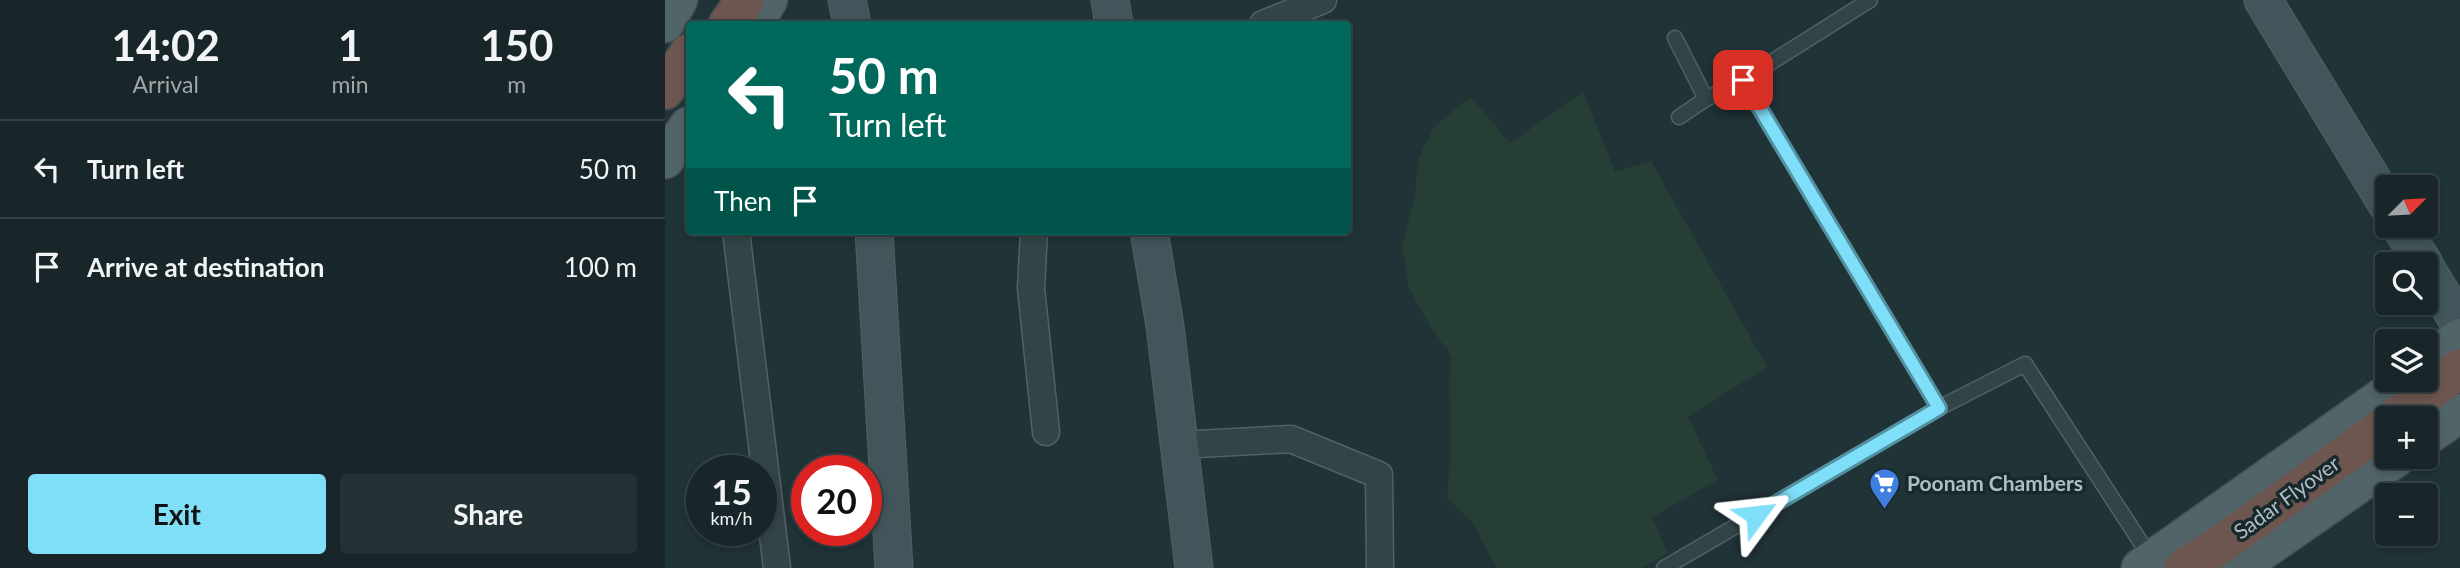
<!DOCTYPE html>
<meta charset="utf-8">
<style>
body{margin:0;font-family:Lato,sans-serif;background:#253235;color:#f1f3f6;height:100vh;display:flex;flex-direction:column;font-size:26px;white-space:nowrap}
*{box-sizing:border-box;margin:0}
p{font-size:23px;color:#9fa5a8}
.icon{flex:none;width:38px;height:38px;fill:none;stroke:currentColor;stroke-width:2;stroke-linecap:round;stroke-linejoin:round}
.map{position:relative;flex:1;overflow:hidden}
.details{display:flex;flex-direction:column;background:#182629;width:665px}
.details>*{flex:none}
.top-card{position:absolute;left:21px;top:21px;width:665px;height:214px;border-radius:7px;box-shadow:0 4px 10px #0003,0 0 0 2px #364346;background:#00695c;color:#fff;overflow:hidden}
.needle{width:46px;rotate:66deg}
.tools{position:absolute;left:1710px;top:175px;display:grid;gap:14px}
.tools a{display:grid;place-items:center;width:63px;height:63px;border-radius:7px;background:#182629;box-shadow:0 4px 10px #0003,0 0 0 2px #364346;font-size:35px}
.speed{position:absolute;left:21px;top:455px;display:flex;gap:14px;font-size:35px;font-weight:700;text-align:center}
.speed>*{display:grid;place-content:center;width:91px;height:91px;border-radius:50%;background:#182629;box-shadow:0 4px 10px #0003,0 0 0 2px #364346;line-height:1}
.speed small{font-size:18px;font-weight:400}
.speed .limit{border:10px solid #d22;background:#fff;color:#111}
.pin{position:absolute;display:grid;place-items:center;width:60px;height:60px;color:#fff;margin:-30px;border-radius:14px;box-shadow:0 4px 10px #0006}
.me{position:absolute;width:77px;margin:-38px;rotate:60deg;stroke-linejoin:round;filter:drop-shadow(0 0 5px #0008)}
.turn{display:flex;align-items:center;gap:24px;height:147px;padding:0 28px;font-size:32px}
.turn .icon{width:91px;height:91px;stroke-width:2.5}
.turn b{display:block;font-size:49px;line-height:60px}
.then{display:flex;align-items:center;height:66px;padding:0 28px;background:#0003;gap:14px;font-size:26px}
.eta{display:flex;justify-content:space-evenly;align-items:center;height:119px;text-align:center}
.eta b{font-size:42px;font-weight:700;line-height:49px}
.action{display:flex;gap:14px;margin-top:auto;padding:14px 28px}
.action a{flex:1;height:80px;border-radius:7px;background:#7fdef8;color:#111;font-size:28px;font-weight:700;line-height:80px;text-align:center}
.action a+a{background:#253235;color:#f1f3f6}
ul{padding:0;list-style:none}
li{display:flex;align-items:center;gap:21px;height:98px;padding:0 28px;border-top:2px solid #364346}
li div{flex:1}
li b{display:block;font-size:26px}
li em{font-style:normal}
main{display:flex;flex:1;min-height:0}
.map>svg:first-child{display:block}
.green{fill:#263e35}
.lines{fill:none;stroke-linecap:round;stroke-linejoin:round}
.lane-casing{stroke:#516165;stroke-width:17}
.street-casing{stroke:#516165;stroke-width:29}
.secondary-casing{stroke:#516165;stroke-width:39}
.primary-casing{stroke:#404f54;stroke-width:41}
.highway-casing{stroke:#3e4e52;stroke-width:41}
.lane{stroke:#334447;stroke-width:14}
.street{stroke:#334447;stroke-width:26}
.secondary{stroke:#41555b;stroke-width:37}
.primary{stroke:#516468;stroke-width:38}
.highway{stroke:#6e5650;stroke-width:38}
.route-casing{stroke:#5390a1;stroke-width:18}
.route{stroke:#7fdef8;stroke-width:12}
.labels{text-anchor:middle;stroke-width:7;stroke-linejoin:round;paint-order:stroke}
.poi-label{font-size:21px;font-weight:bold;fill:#adbfc4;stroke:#19282c;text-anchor:start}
.street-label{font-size:21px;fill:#adbfc4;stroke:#19282c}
</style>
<main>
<section class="details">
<div class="eta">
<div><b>14:02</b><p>Arrival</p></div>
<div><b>1</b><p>min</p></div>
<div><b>150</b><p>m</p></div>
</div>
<ul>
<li><svg class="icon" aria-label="left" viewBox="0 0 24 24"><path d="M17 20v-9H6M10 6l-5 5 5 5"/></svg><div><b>Turn left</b></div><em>50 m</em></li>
<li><svg class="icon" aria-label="arrive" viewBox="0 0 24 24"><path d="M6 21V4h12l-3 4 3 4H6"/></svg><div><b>Arrive at destination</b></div><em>100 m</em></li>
</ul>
<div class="action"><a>Exit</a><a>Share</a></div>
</section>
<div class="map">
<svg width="1795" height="568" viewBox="0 0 1795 568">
<rect width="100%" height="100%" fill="#203337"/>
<!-- green -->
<path class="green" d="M918 92 950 172 986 161 1102 367 1023 417 1053 480 987 517 1003 553 976 568H831L807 521 782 498 786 452 784 382 787 357 765 326 744 288 737 245 749 200 754 157 770 125 806 97 845 143Z"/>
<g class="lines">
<defs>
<path id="lane" d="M1010 38 1041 99 1078 80
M1014 117 1041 99
M1274 408 1360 364 1486 558
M999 568 1274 408 1078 80 1205 0"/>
<path id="street" d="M598 24 658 0
M71 231 112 568
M369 231 366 288 381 432
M514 445 626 439 714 475 715 568"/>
<path id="secondary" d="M182 0 187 24
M445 0 449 24
M1598 0 1722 204
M1735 226 1759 264
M209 231 229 568
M484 231 500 326 529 568
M1760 267 1795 324"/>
<path id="primary" d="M0 23 13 0
M89 24 103 0
M0 159 24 126
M1760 365 1795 338
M1760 437 1795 413
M1476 568 1742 380
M1572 568 1732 457"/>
<path id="highway" d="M63 24 80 0
M0 90 24 53
M1730 418 1795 368
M1519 568 1561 541 1722 424"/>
</defs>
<!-- lane casing -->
<use href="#lane" class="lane-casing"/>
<!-- street casing -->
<use href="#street" class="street-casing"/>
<!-- secondary casing -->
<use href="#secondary" class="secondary-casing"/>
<!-- primary casing -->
<use href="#primary" class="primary-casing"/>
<!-- highway casing -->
<use href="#highway" class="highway-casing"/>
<!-- lane -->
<use href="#lane" class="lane"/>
<!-- street -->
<use href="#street" class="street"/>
<!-- secondary -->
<use href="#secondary" class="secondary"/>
<!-- primary -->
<use href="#primary" class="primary"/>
<!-- highway -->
<use href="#highway" class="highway"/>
</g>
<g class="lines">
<defs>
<path id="route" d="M1078 80 1274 408 1091 515"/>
</defs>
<!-- route casing -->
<use href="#route" class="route-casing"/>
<!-- route -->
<use href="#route" class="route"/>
</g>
<!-- icons -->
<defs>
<symbol id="supermarket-pin" viewBox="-11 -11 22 30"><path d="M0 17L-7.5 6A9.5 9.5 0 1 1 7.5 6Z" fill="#3f7fe0" stroke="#19282c"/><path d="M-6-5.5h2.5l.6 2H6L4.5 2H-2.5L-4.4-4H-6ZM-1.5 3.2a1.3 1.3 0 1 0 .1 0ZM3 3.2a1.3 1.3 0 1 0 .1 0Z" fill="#fff"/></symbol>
</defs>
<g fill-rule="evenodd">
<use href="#supermarket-pin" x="1202" y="466" width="35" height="47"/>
</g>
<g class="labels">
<!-- poi labels -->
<g class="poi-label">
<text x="1242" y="491">Poonam Chambers</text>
</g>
<!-- street labels -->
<g class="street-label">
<text transform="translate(1622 498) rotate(-36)" y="7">Sadar Flyover</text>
</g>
</g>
</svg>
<div class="tools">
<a><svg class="needle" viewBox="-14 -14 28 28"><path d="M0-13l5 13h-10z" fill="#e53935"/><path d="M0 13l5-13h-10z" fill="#9fa5a8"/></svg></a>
<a><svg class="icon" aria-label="search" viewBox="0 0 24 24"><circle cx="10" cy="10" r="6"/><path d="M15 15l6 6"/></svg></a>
<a><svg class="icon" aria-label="layers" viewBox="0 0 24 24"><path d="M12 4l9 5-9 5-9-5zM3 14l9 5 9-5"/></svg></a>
<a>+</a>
<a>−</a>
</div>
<div class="speed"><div>15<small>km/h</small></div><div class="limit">20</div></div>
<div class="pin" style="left:1078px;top:80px;background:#d93025"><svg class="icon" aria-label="arrive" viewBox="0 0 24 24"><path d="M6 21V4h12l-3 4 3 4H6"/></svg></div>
<svg class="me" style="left:1091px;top:515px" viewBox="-20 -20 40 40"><path d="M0-17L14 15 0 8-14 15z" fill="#7fdef8" stroke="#fff" stroke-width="4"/></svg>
<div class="top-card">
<div class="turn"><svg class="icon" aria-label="left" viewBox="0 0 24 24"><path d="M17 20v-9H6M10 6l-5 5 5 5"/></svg><div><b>50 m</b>Turn left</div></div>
<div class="then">Then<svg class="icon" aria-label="arrive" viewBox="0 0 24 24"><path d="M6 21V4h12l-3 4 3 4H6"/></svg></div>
</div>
</div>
</main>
